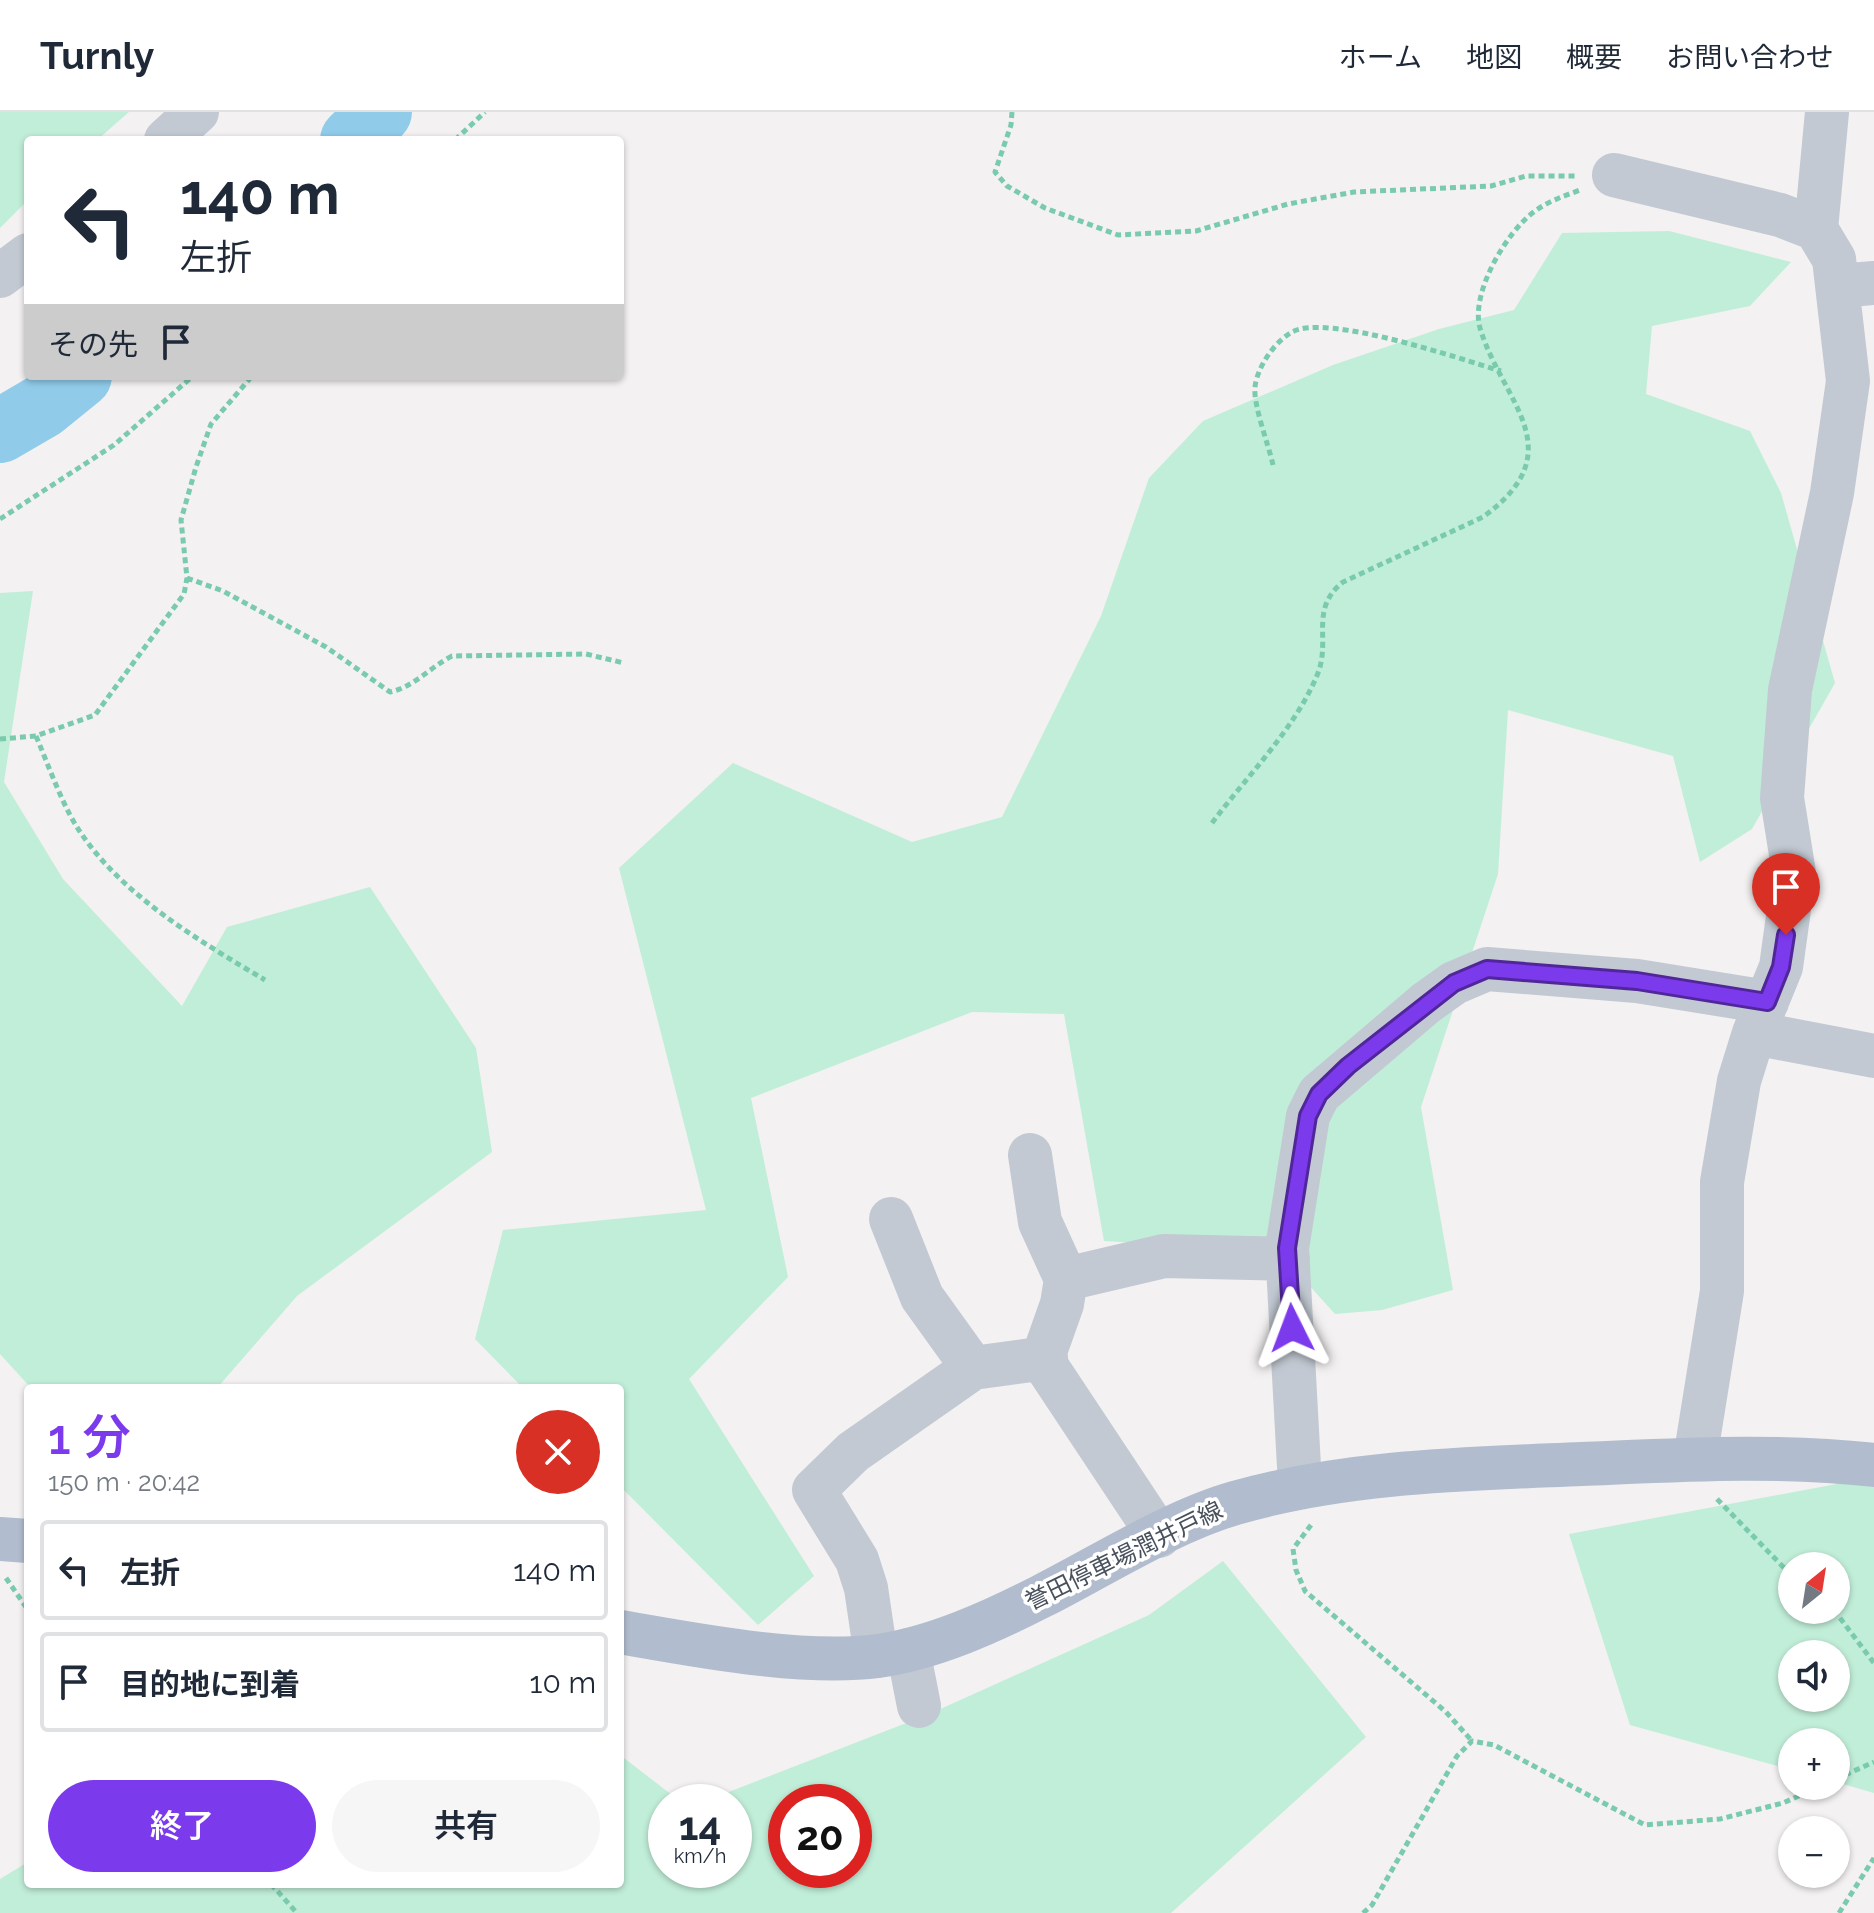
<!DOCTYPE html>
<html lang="ja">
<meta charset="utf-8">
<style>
body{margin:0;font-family:Raleway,"Noto Sans JP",sans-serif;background:#f6f6f7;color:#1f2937;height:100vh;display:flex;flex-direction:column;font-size:30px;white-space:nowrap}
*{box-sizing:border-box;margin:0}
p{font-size:26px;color:#747a83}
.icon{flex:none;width:44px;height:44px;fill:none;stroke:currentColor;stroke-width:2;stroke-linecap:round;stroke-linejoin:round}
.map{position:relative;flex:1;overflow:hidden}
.panel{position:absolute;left:24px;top:1272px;width:600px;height:504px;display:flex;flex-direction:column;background:#fff;border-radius:8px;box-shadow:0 2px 6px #0004}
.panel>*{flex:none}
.banner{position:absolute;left:24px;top:24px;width:600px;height:244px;border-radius:8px;box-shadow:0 2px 6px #0004;background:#fff;color:#1f2937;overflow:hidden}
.needle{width:52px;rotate:30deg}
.tools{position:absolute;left:1778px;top:1440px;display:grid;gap:16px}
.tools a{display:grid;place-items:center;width:72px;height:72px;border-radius:50%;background:#fff;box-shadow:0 2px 6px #0004;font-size:40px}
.speed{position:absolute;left:648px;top:1672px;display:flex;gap:16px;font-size:40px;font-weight:700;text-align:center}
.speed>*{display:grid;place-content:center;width:104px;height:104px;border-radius:50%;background:#fff;box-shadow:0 2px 6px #0004;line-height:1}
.speed small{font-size:20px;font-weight:400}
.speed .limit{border:12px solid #d22;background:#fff;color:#111}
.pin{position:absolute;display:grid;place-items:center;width:68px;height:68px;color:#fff;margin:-82px -34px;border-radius:50% 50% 50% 0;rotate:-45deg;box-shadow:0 0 8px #0007}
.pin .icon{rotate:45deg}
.me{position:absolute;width:88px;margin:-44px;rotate:357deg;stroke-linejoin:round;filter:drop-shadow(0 0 6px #0008)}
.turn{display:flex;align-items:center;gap:28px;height:168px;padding:0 24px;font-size:36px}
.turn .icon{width:104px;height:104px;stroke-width:2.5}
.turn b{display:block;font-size:56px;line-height:68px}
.then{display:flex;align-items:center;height:76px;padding:0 24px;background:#0003;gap:16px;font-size:30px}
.round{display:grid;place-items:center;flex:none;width:84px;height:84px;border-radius:42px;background:#f6f6f7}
.headline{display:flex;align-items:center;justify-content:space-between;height:136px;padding:0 24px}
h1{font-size:48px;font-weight:600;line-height:60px;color:#7c3aed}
.action{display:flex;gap:16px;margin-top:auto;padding:16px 24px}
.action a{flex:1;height:92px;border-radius:48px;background:#7c3aed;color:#fff;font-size:32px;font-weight:600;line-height:92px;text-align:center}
.action a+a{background:#f6f6f7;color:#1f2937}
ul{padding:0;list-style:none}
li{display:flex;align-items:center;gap:24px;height:100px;margin:0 16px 12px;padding:0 8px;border:4px solid #e0e1e3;border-radius:8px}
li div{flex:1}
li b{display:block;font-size:30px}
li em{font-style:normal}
header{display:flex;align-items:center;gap:48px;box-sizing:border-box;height:112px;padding:0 40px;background:#fff;border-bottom:2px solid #e0e1e3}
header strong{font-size:38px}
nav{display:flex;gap:44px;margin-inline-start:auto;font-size:28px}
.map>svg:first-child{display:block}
.green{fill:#c1eed9;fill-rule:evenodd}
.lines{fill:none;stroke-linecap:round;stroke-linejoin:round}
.river{stroke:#90cbe9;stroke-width:64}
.path{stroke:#7acbae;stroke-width:5;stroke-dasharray:6 4;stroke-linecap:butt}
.minor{stroke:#c2c9d2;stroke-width:44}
.major{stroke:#b1bcce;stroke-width:44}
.route-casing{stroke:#51269a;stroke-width:20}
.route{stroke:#7c3aed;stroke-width:14}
.labels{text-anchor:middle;stroke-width:7;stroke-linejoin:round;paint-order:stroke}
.street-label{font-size:24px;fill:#49515d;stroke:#fff}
</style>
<header>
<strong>Turnly</strong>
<nav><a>ホーム</a><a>地図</a><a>概要</a><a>お問い合わせ</a></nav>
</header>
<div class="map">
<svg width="1874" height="1801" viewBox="0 0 1874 1801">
<rect width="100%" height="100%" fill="#f3f1f1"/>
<!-- green -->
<path class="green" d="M0 0H129L97 28H28V88L0 116Z
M1669 119 1791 150 1750 194 1652 214 1646 282 1750 319 1781 381 1835 571 1752 717 1700 750 1673 644 1508 598 1498 762 1421 995 1453 1178 1382 1198 1335 1202 1279 1140 1104 1129 1064 902 972 900 751 986 788 1165 689 1267 814 1464 758 1513 620 1374V1276H523L475 1227 503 1118 706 1098 619 756 733 651 912 730 1002 705 1101 504 1149 366 1203 309 1333 253 1439 217 1514 198 1562 121Z
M33 479 4 670 63 767 182 894 227 815 370 775 476 936 492 1040 297 1184 217 1276H31L0 1242V481Z
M1874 1365V1681L1836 1670V1630H1792V1658L1630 1613 1569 1422ZM1792 1454H1836V1498H1792ZM1792 1542H1836V1586H1792Z
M1223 1449 1366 1625 1171 1801H0V1767L28 1750V1772H620V1643L681 1690H666V1758H734V1690H703L927 1603 1149 1503ZM786 1690H854V1758H786Z"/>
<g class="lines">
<!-- river -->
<path class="river" d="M352 28 380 0
M0 319 43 294 80 264"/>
<!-- path -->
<path class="path" d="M1012 0 1011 13 995 60 1007 74 1045 96 1118 123 1196 119 1288 92 1354 80 1491 74 1526 64H1575
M455 28 485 0
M1273 353C1269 334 1253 293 1255 275 1257 256 1274 230 1292 220 1327 201 1460 247 1501 259
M0 407 114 333 193 264
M187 466 223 479 326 535 390 580C414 575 429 556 452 544L586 542 624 551
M36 624C47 650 57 678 70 703 109 776 196 827 265 868
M0 627 36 624 95 603 184 482 187 466 181 408 196 355 211 312 252 264
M1212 711C1247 664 1296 616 1318 561 1331 527 1309 497 1343 470L1483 405C1575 338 1502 290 1480 216 1470 181 1507 119 1535 99 1549 89 1564 84 1580 78
M1717 1387 1792 1464
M1311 1413 1293 1437 1296 1458 1305 1479 1446 1600 1472 1629
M6 1466 28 1498
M1834 1498 1874 1551
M1836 1667 1874 1650
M271 1772 297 1801
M1363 1801 1372 1793 1457 1644 1472 1629 1494 1633 1645 1713 1720 1707 1783 1691 1821 1674
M1839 1801 1874 1746"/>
<!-- minor -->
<path class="minor" d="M166 28 197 0
M1614 63 1780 103 1816 117
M0 164 28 143
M1838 174 1874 171
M1754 921 1874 944
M1030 1043 1040 1110 1066 1167 1062 1192 1045 1240 1047 1255 1159 1424
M891 1107 922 1185 973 1256
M1066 1167 1164 1144 1288 1147
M1695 1347 1722 1179V1070L1739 969 1754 921 1781 855 1794 761 1782 686 1790 578 1832 381 1848 269 1834 147 1816 117 1827 0
M1300 1373 1287 1136 1308 1004 1319 982 1426 891 1454 871 1487 857 1637 869 1767 890
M908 1538 919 1594
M876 1544 866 1476 857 1448 814 1378 853 1340 973 1256 1046 1246"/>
<!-- major -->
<path class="major" d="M0 1427 28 1429
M620 1520C695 1533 803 1554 878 1544 934 1536 991 1510 1042 1484 1101 1454 1172 1409 1235 1391 1347 1359 1466 1357 1582 1352 1679 1348 1777 1342 1874 1353"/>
</g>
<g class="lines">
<defs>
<path id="route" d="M1292 1216 1287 1136 1308 1004 1319 982 1348 954 1454 871 1487 857 1637 869 1767 890 1781 855 1786 823"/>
</defs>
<!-- route casing -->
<use href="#route" class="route-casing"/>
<!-- route -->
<use href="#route" class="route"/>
</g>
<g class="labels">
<!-- street labels -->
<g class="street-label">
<text transform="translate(1124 1444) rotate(-26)" y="8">誉田停車場潤井戸線</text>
</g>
</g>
</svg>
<div class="tools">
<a><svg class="needle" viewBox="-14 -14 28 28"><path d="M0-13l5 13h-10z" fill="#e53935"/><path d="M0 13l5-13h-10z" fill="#747a83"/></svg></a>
<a><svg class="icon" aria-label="sound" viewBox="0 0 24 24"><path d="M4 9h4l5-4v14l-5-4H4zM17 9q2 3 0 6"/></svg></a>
<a>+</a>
<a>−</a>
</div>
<div class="speed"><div>14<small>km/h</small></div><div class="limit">20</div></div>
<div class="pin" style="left:1786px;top:823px;background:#d93025"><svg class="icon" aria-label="arrive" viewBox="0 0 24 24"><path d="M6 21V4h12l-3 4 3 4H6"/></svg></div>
<svg class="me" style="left:1292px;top:1216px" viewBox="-20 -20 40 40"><path d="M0-17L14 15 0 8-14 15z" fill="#7c3aed" stroke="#fff" stroke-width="4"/></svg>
<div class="banner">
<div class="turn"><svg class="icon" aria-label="left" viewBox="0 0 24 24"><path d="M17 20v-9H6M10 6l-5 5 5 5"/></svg><div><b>140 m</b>左折</div></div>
<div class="then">その先<svg class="icon" aria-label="arrive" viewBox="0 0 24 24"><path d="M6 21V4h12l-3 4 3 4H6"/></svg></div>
</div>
<section class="panel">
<div class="headline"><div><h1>1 分</h1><p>150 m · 20:42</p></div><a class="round" style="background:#d93025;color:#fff"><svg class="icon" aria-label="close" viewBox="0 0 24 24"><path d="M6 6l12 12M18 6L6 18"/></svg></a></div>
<ul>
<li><svg class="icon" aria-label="left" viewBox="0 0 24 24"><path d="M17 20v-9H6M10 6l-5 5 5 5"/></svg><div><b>左折</b></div><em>140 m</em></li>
<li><svg class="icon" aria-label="arrive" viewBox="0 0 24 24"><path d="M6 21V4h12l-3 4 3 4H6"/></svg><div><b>目的地に到着</b></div><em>10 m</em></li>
</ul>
<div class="action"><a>終了</a><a>共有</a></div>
</section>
</div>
